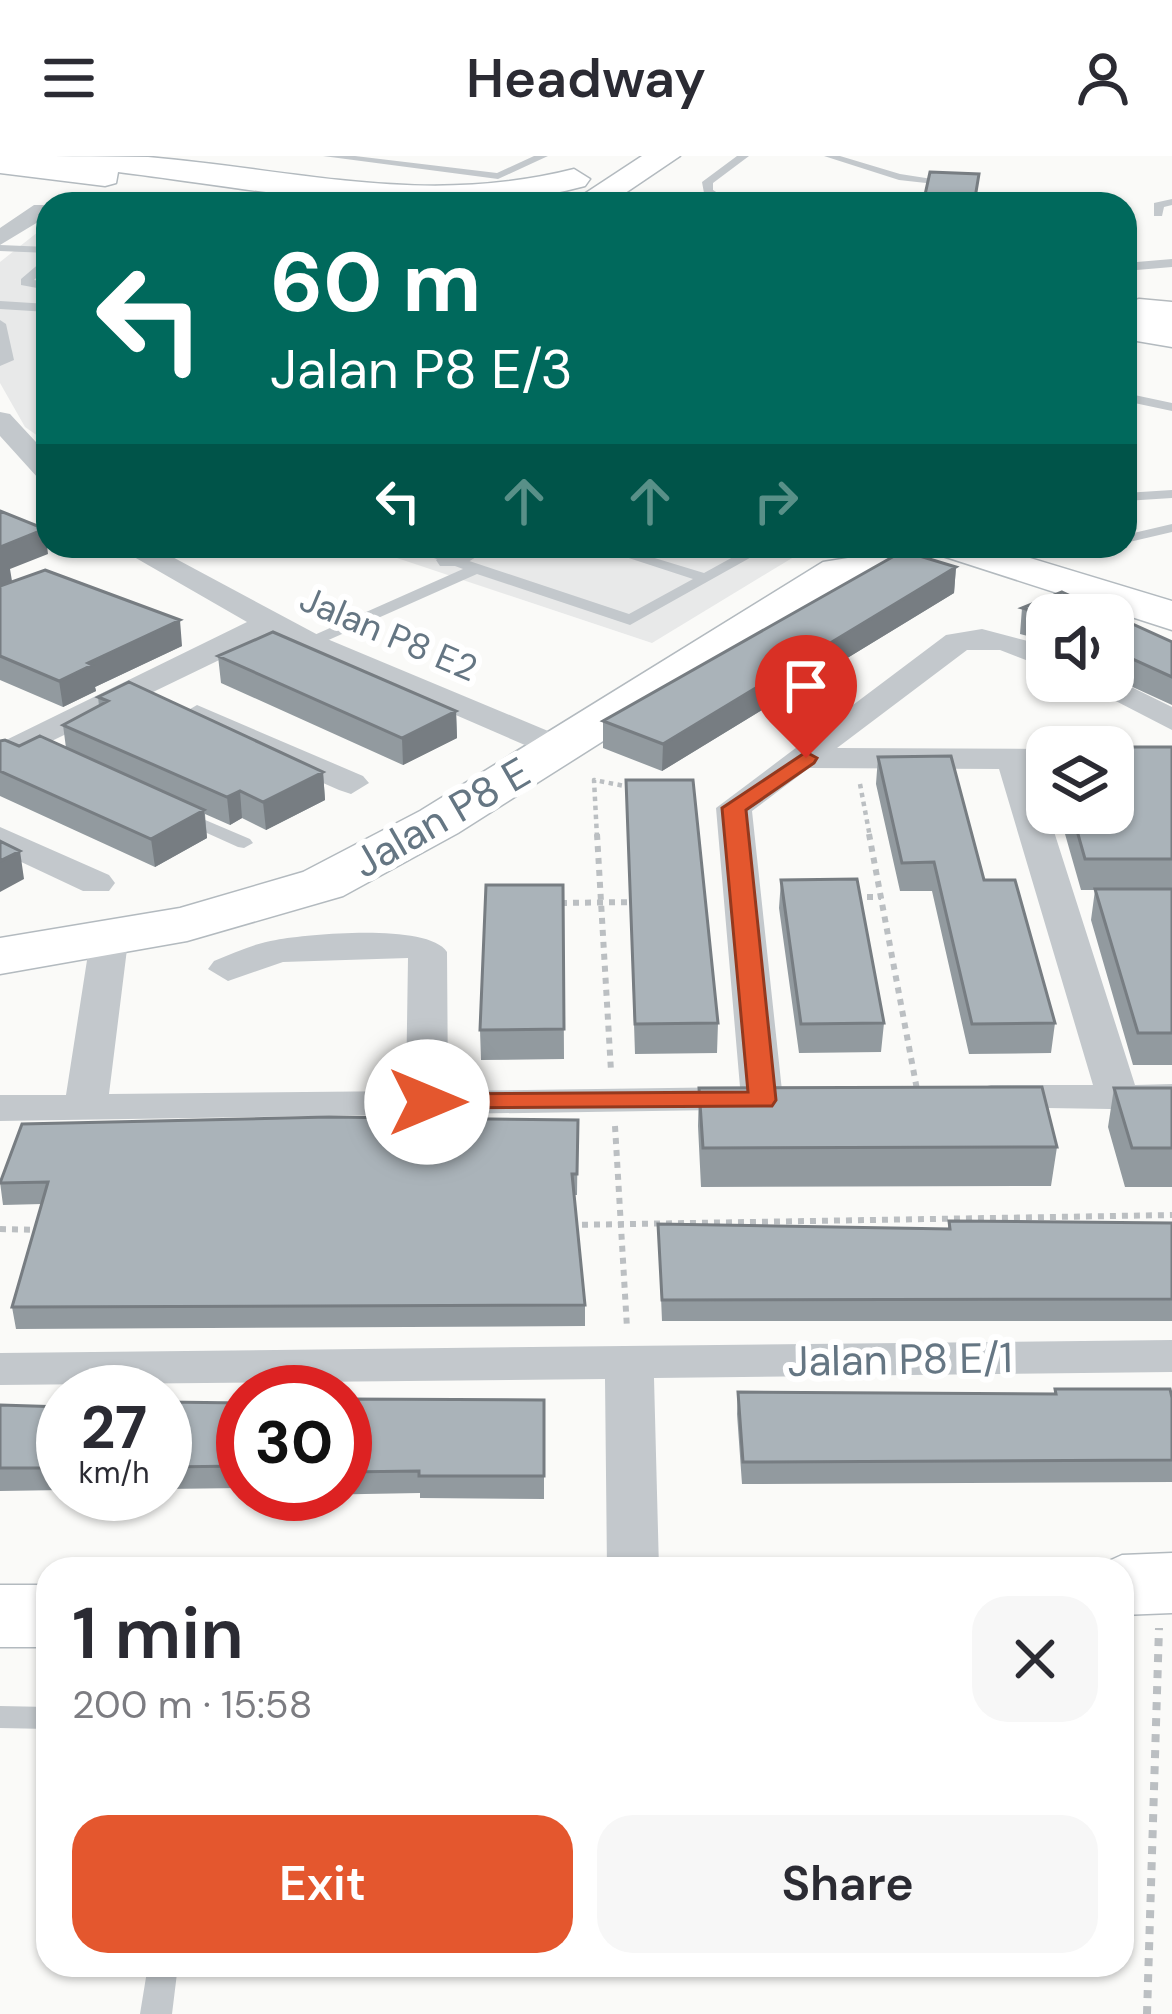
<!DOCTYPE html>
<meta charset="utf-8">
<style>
body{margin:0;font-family:"DM Sans",sans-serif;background:#f7f7f7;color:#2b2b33;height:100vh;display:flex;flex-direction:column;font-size:45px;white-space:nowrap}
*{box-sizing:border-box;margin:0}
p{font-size:39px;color:#7c7c81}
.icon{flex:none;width:66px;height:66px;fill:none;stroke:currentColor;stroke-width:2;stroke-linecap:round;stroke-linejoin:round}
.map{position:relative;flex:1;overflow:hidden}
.drawer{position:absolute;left:36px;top:1401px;width:1098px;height:420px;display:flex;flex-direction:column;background:#fff;border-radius:36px;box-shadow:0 3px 9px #0004}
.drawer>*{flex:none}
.banner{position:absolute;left:36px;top:36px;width:1101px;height:366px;border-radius:36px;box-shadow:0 3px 9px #0004;background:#00695c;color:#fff;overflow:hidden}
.controls{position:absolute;left:1026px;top:438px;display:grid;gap:24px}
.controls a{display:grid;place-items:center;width:108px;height:108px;border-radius:24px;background:#fff;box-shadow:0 3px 9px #0004;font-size:60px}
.speed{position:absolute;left:36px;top:1209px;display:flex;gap:24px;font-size:60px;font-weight:700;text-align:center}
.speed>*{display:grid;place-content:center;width:156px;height:156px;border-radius:50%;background:#fff;box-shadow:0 3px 9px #0004;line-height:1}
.speed small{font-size:30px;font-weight:400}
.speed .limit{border:18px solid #d22;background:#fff;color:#111}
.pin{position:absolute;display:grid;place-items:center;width:102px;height:102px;color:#fff;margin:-123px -51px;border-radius:50% 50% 50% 0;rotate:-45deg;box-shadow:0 0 12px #0007}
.pin .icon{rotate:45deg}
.me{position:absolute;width:132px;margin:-66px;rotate:90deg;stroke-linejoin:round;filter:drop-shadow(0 0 9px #0008)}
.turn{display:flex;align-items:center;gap:42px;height:252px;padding:0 36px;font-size:54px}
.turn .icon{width:156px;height:156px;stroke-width:2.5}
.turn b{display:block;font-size:84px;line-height:102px}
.lanes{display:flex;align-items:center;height:114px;padding:0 36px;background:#0003;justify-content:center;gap:60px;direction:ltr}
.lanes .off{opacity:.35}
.round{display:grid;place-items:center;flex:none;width:126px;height:126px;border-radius:36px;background:#f7f7f7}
.head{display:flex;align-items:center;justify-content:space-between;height:204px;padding:0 36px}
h1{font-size:72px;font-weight:600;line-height:90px}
.button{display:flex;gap:24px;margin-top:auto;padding:24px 36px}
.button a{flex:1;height:138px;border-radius:36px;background:#e4572e;color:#fff;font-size:48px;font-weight:600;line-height:138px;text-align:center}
.button a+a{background:#f7f7f7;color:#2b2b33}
header{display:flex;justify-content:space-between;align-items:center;height:156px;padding:0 36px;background:#fff;font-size:54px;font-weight:600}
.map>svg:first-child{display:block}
.built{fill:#e8e9e9}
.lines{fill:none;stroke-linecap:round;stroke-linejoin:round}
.secondary-casing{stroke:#b3babf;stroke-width:3}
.primary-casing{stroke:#b5babe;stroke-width:3}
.path-far2{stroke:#bbbfc2;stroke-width:4.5;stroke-dasharray:4.5 4.5;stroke-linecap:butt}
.path-far1{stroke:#bbbfc2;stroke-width:6;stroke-dasharray:6 6;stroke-linecap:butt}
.path{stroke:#bbbfc2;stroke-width:8;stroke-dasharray:8 8;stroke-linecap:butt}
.lane{fill:#c3c8cc;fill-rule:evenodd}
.street{fill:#c3c8cc;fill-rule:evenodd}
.secondary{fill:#fff;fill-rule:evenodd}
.primary{fill:#fff;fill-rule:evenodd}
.wall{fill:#929a9f}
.shaded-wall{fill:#777d82}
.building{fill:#aab3b9;stroke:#777d82;stroke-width:3}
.route{fill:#e4572e;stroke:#94391e;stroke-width:3}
.labels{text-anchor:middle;stroke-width:12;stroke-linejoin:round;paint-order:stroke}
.far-street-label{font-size:36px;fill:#657683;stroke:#fff}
.street-label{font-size:42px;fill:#657683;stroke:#fff}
</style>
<header><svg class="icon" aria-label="menu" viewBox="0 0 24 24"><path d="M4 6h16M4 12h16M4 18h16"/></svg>Headway<svg class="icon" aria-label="person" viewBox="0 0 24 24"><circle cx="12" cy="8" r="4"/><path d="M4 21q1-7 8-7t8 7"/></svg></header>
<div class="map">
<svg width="1172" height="1858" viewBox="0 0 1172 1858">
<rect width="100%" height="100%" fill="#fafaf8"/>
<!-- built -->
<path class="built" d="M48 68V287L25 271 0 227V106Z
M361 390H812L652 487Z"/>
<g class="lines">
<defs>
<path id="secondary" d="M0 0C50 0 93 0 148 1 298 14 424 51 574 13L590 23 585 30C433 71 272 35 118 16L116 27 105 30 0 17Z
M642 0H680L609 48H569Z
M1125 161 1172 169V191L1125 183Z
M872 390H990L1172 445V474L924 394 881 423 851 428 458 677 343 740 187 785 0 818V782L180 752 303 716 420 655 823 406 854 401Z
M1172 1397V1457L1122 1459V1413H1091L1122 1399Z
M0 1429H48V1491H0Z"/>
<path id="primary" d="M1139 143 1172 146V170L1125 163V147Z"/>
</defs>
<!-- secondary casing -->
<use href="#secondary" class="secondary-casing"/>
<!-- primary casing -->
<use href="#primary" class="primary-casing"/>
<!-- path-far2 -->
<path class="path-far2" d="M860 628 870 681
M597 681 594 624 630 631"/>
<!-- path-far1 -->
<path class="path-far1" d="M597 678 611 915
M869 678 918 939
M855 741H881
M561 747 637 746
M615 970 627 1172
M570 1069 1172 1059
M0 1073 41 1074"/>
<!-- path -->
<path class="path" d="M1147 1858 1159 1472"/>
<!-- lane -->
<path class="lane" d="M323 0H355L497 17 534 0H548L498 23Z
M737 0H749L713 27V34L735 48H721L704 37 702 26Z
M824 0H840L900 18 958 27 953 30 899 24Z
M1172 43V49L1164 51 1162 60H1154V47Z
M0 89 48 91V97L0 95Z
M48 100V110L34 124 48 126V134L21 129V123Z
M1172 103V111L1125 115V107Z
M0 145 48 148V156L0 153Z
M0 164 6 168 14 204 0 210Z
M1125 237 1172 247V255L1125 245Z
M1172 334V342L1125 345V337Z
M1172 368V376L1125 387V379Z
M402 390H424L629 458 693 423 592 390H615L704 417 753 390H771L630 469 477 418 315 490H303V484L463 413Z
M1064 390H1097L1090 394 1043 402 1036 398Z
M184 655 250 683 253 687 244 692 238 691 178 664 175 660Z
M0 1550 48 1551V1573L0 1572Z
M148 1809H178L172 1858H140Z"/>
<!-- street -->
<path class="street" d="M34 49H48V60L0 89V72Z
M0 256 10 258 48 299V324L38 322 0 280Z
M115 390H152L320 480 572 585 577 592 572 599H548L271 479 0 610V587L247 466Z
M455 390H493L462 410H440L436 404Z
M982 473 1047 490V512L1000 494H967L837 592 1047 593V613H1034L1135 929 1172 928V954L976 951 970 942 976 933 991 929H1093L999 613 809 612 752 655 783 944 777 953 0 965V939H66L90 785 109 773 128 785 109 938 406 935 408 802 283 806 228 825 208 813 214 805C234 797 255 787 276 784 310 778 428 767 447 796L448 935 740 931 716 652 946 479Z
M1113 522 1172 551V574L1077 525Z
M197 549 363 620 369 627 351 638 339 634 185 566 180 559Z
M0 671 109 719 115 727 109 735H83L0 696Z
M1172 1184V1216L654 1222 659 1413H607L605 1223 0 1229V1197Z"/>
<!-- secondary -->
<use href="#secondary" class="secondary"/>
<!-- primary -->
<use href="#primary" class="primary"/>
</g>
<!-- wall -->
<path class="wall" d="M956 411 954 437 662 615 603 592V565Z
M0 430 182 490 95 531 96 535 63 551 0 524Z
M1062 436 1172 486V549L1113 522V459H1047V485L1020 478 1022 452Z
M218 500 456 555 457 582 403 609 221 527Z
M98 541 323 616 325 644 266 674 242 662 230 669 205 658 207 682 155 711 0 640V585L19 590 66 592 63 569 99 550Z
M1172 591V909H1133L1091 764 1095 734H1081L1059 657H1113Z
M878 601 984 724 1055 867 1051 897 969 898 932 735H900L876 628Z
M626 624 718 867 717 897 635 898Z
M781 724 884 867 881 896 799 897 779 752Z
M563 729 564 903 481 904 480 874Z
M699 932 1057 991 1051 1030 701 1031 698 970Z
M1114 932H1172V1031H1125L1108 971Z
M578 964 577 1039H574L585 1149V1170L16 1173 12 1151 42 1048 3 1049 0 1026Z
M949 1065 1172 1067V1165H662L658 1068 948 1073Z
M1055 1233 1172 1242V1326L742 1328 737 1258 738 1236 1054 1238Z
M345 1243 544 1244V1343L420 1342V1337L254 1340 253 1338H345Z
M165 1246 243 1247V1332L165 1333Z
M0 1249 63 1251V1334L0 1335Z"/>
<!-- shaded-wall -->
<path class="shaded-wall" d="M45 373 48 398 10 413 12 425 0 430V391Z
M956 411 954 437 662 615 663 588Z
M180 464 182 490 95 531 96 535 63 551 59 525 88 507Z
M456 555 457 582 403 609 402 582Z
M323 616 325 644 266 674 263 646Z
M240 635 242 662 230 669 227 641Z
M204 654 207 682 155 711 151 683Z
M20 695 24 723 0 736V705Z"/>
<!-- building -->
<path class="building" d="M930 16 979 18 974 48H923Z
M0 355 45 373 0 391Z
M903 395 956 411 663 588 603 565Z
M45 414 180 464 88 507 92 509 59 525 0 500V430Z
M1062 436 1172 486V521L1113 494V459H1048L1022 452Z
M273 476 456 555 402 582 218 500Z
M129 526 323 616 263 646 240 635 227 641 63 569 108 545 98 541Z
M40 580 204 654 151 683 0 615V585L5 584 19 590Z
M1113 591H1172V703H1085L1072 657H1113Z
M951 600 984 724H1015L1055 867 972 868 934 706 902 707 878 601Z
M626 624H693L718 867 635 868Z
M0 685 20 695 0 705Z
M857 723 884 867 801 868 781 724Z
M486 729H563L564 873 480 874Z
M1095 733H1172V877H1138Z
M1042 931 1057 991 703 992 699 932Z
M1114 932H1172V992H1132Z
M329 961 578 964 577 1018H572L585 1149 12 1151 48 1026 0 1027 22 968Z
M949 1065 1172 1067V1143L662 1144 658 1068 950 1073Z
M1055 1233H1170L1172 1242V1304L743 1306 738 1236 1056 1238Z
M345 1243 544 1244V1320H419V1315L345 1316Z
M165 1246 243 1247V1310L165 1311Z
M0 1249 63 1251V1312H0Z"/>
<!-- route -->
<path class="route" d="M806 596 817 602 814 607 746 654 776 944 772 950 417 952 413 946 427 938 748 936 722 652Z"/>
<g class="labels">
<!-- far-street labels -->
<g class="far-street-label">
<text transform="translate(389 477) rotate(23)" y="13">Jalan P8 E2</text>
</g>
<!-- street labels -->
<g class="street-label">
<text transform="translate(441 661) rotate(-30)" y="15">Jalan P8 E</text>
<text transform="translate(900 1203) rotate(-1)" y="15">Jalan P8 E/1</text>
</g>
</g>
</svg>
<div class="controls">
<a><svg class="icon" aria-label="sound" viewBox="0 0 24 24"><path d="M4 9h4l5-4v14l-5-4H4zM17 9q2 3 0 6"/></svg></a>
<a><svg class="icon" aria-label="layers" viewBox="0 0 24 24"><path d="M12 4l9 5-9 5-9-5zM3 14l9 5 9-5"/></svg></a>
</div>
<div class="speed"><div>27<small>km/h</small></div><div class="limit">30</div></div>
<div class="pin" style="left:806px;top:602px;background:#d93025"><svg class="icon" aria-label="arrive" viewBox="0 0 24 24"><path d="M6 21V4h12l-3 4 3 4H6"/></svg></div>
<svg class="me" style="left:427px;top:946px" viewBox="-20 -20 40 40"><circle r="19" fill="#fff"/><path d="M0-13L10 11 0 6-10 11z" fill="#e4572e"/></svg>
<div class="banner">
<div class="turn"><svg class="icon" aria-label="left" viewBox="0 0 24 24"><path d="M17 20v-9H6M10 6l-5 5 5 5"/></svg><div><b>60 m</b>Jalan P8 E/3</div></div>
<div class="lanes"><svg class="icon" aria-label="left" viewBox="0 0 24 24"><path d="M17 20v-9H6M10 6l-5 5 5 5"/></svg><svg class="icon off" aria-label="ahead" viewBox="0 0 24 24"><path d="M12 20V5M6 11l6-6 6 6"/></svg><svg class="icon off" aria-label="ahead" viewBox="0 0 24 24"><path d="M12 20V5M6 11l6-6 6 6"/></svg><svg class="icon off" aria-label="right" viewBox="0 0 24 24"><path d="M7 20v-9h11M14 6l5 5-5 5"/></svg></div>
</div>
<section class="drawer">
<div class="head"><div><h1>1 min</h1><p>200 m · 15:58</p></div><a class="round"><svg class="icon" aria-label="close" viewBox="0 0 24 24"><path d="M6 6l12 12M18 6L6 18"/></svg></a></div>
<div class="button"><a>Exit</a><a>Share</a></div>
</section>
</div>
